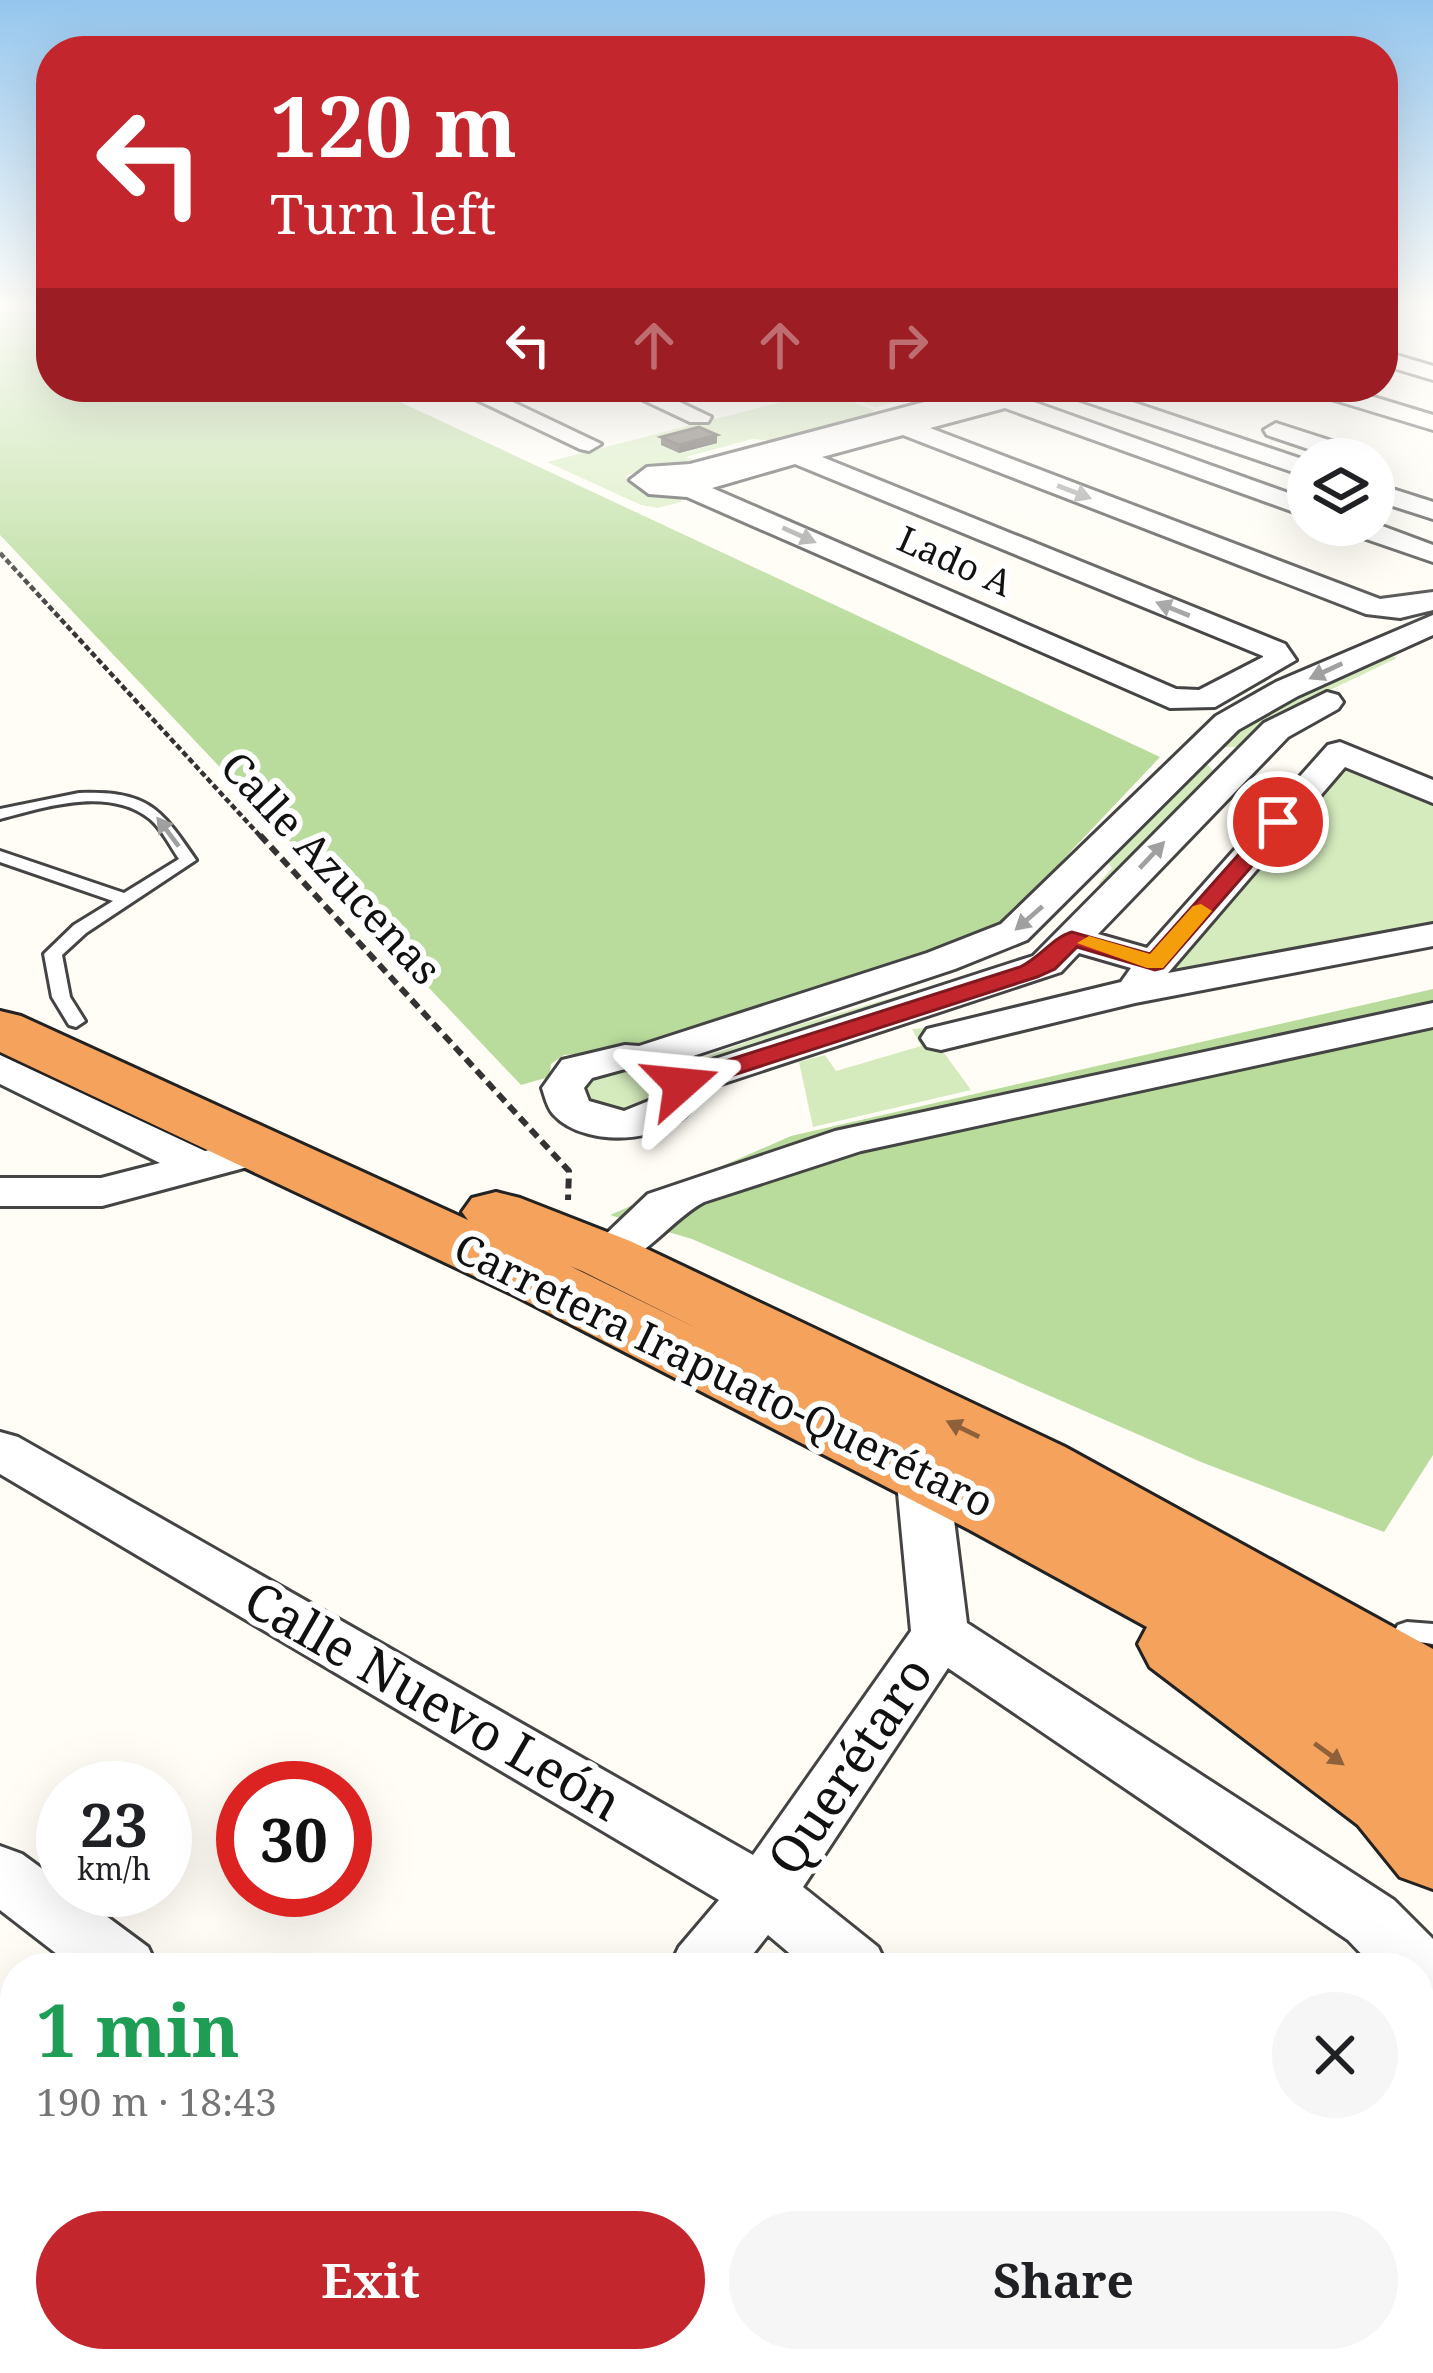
<!DOCTYPE html>
<meta charset="utf-8">
<style>
body{margin:0;font-family:"Noto Serif",serif;background:#f6f6f6;color:#202124;height:100vh;display:flex;flex-direction:column;font-size:45px;white-space:nowrap}
*{box-sizing:border-box;margin:0}
p{font-size:39px;color:#757577}
.icon{flex:none;width:66px;height:66px;fill:none;stroke:currentColor;stroke-width:2;stroke-linecap:round;stroke-linejoin:round}
.map{position:relative;flex:1;overflow:hidden}
.panel{position:absolute;left:0px;top:1953px;width:1434px;height:420px;display:flex;flex-direction:column;background:#fff;border-radius:48px 48px 0 0;box-shadow:0 12px 48px #0002}
.panel>*{flex:none}
.hud{position:absolute;left:36px;top:36px;width:1362px;height:366px;border-radius:48px;box-shadow:0 12px 48px #0002;background:#c4262e;color:#fff;overflow:hidden}
.tools{position:absolute;left:1287px;top:438px;display:grid;gap:24px}
.tools a{display:grid;place-items:center;width:108px;height:108px;border-radius:50%;background:#fff;box-shadow:0 12px 48px #0002;font-size:60px}
.speed{position:absolute;left:36px;top:1761px;display:flex;gap:24px;font-size:60px;font-weight:700;text-align:center}
.speed>*{display:grid;place-content:center;width:156px;height:156px;border-radius:50%;background:#fff;box-shadow:0 12px 48px #0002;line-height:1}
.speed small{font-size:30px;font-weight:400}
.speed .limit{border:18px solid #d22;background:#fff;color:#111}
.pin{position:absolute;display:grid;place-items:center;width:102px;height:102px;color:#fff;margin:-51px;border:6px solid #fff;border-radius:50%;box-shadow:0 3px 12px #0007}
.me{position:absolute;width:132px;margin:-66px;rotate:72deg;stroke-linejoin:round;filter:drop-shadow(0 0 9px #0008)}
.turn{display:flex;align-items:center;gap:42px;height:252px;padding:0 36px;font-size:54px}
.turn .icon{width:156px;height:156px;stroke-width:2.5}
.turn b{display:block;font-size:84px;line-height:102px}
.lanes{display:flex;align-items:center;height:114px;padding:0 36px;background:#0003;justify-content:center;gap:60px;direction:ltr}
.lanes .off{opacity:.35}
.round{display:grid;place-items:center;flex:none;width:126px;height:126px;border-radius:63px;background:#f6f6f6}
.summary{display:flex;align-items:center;justify-content:space-between;height:204px;padding:0 36px}
h1{font-size:72px;font-weight:700;line-height:90px;color:#1e9e55}
.button{display:flex;gap:24px;margin-top:auto;padding:24px 36px}
.button a{flex:1;height:138px;border-radius:72px;background:#c4262e;color:#fff;font-size:48px;font-weight:700;line-height:138px;text-align:center}
.button a+a{background:#f6f6f6;color:#202124}
.map>svg:first-child{display:block}
.green{fill:#d5ebbd}
.forest{fill:#b9dc9c}
.lines{fill:none;stroke-linecap:round;stroke-linejoin:round}
.lane-casing{stroke:#444;stroke-width:6}
.street-casing{stroke:#444;stroke-width:6}
.highway-casing{stroke:#222;stroke-width:6}
.path-far1{stroke:#333;stroke-width:4.5;stroke-dasharray:6 3;stroke-linecap:butt}
.path{stroke:#333;stroke-width:6;stroke-dasharray:10 6;stroke-linecap:butt}
.lane{fill:#fff;fill-rule:evenodd}
.street{fill:#fff;fill-rule:evenodd}
.highway{fill:#f5a25d;fill-rule:evenodd}
.wall{fill:#4d4742}
.shaded-wall{fill:#3f3936}
.building{fill:#5a524d;stroke:#3f3936;stroke-width:3}
.oneway{fill:#a0a0a0}
.oneway2{fill:#8e613b}
.route{fill:#c4262e;stroke:#7f191e;stroke-width:3}
.slow{fill:#f59e0b}
.labels{text-anchor:middle;stroke-width:12;stroke-linejoin:round;paint-order:stroke}
.far-street-label{font-size:36px;fill:#111;stroke:#fff}
.street-label{font-size:42px;fill:#111;stroke:#fff}
.near-street-label{font-size:51px;fill:#111;stroke:#fff}
</style>
<div class="map">
<svg width="1433" height="2373" viewBox="0 0 1433 2373">
<rect width="100%" height="100%" fill="#fffdf5"/>
<!-- green -->
<path class="green" d="M822 387H955L876 407Z
M824 391 874 410 866 418 777 441 752 439 686 457 698 462 663 463 625 476 645 493 681 497V502L658 508 641 505 547 462Z
M1384 654 1397 658 1263 722 1237 747H1222L1221 741 1323 681Z
M1349 763 1433 800V923L1170 974Z
M1208 765 1213 771 1108 883 1098 884 1112 868 1107 860 1197 766Z
M940 984 945 987 700 1066 689 1063 777 1031Z
M926 1028 971 1090 813 1127 799 1062 825 1055 836 1071 921 1046 912 1029Z
M629 1064 662 1079 664 1096 633 1114 592 1109 579 1080Z"/>
<!-- forest -->
<path class="forest" d="M0 306H51V387H368L1160 757 1004 922 968 941 635 1049 564 1055 551 1064 549 1077 521 1085 0 535Z
M1433 989V1455L1384 1532 1201 1462 692 1239 610 1215 791 1136Z"/>
<g class="lines">
<defs>
<path id="lane" d="M79 793C147 791 160 807 196 860L86 933 62 955 70 997 85 1021 76 1027 69 1025 52 997 44 954 74 925 113 901 0 862V851L124 893 179 859C170 846 162 829 150 819 109 786 45 807 0 819V809Z
M1407 1622 1433 1624V1644L1398 1639 1394 1632 1398 1625Z"/>
<path id="street" d="M1383 351 1433 366V380L1383 365Z
M450 387H481L601 444 589 451 580 449Z
M616 387H648L711 417 708 422H690Z
M781 387H812L815 391 803 398Z
M981 387H1088L1308 461V477L1060 393 1031 401 1308 500V517L1005 408 930 428 1380 599 1433 592V610L1400 618 1366 614 903 435 822 457 1285 644 1296 660 1215 707 1170 708 687 497 649 494 630 480 647 467 690 464ZM795 464 1263 656V657L1199 690 1176 689 712 488Z
M1304 387H1341L1433 415V430L1308 392Z
M1276 423 1372 454 1376 459H1338L1267 435 1264 430Z
M1374 483 1433 502V519L1374 500Z
M1374 523 1433 545V562L1343 531 1339 525Z
M1433 615V635L1298 696 1238 730 1027 940 955 969 681 1060 690 1067 1033 956 1264 723 1327 692 1338 695 1343 702 1338 709 1288 737 1098 934 1147 948 1328 745 1340 742 1433 780V803L1345 767 1168 973 1433 924V946L1135 1003 941 1050 927 1047 921 1038 927 1029 1121 982 1131 968 1079 953 1061 972 700 1091C688 1144 586 1152 553 1114 547 1107 545 1097 542 1088L562 1060 625 1045 639 1046 927 953 1001 924 1216 716 1276 682ZM625 1069 642 1072 660 1085 656 1098 624 1111 589 1101 584 1088 592 1078Z
M1433 1003V1027L861 1151 704 1202C667 1221 633 1278 589 1266L583 1256 648 1194 835 1131Z
M0 1055 205 1151 258 1138 274 1142 280 1151 274 1160 102 1206H0V1178H101L160 1163 0 1084Z
M0 1432 18 1437 753 1855 911 1631 896 1472 903 1459 922 1453 941 1459 948 1472 967 1623 1394 1900 1433 1939V1992L1419 1997V1968H1375L1348 1940 948 1668 803 1887 878 1947 888 1968H807L768 1935 742 1968H669L679 1947 719 1900 0 1474Z
M0 1846 22 1854 63 1884V1890H71L148 1947 158 1968H75L0 1910Z
M323 2358H407L401 2373H316Z
M561 2358H646L653 2373H567Z
M1301 2358H1390L1397 2373H1307Z"/>
<path id="highway" d="M0 1011 21 1016 468 1220 462 1212 472 1198 496 1192 520 1198 630 1241 1065 1447 1433 1649V1889L1400 1877 1358 1825 1150 1667 1138 1644 1147 1627 970 1530 518 1297 0 1052ZM570 1266 582 1271 698 1329Z"/>
</defs>
<!-- lane casing -->
<use href="#lane" class="lane-casing"/>
<!-- street casing -->
<use href="#street" class="street-casing"/>
<!-- highway casing -->
<use href="#highway" class="highway-casing"/>
<!-- path-far1 -->
<path class="path-far1" d="M0 553 262 838"/>
<!-- path -->
<path class="path" d="M260 835 569 1171 568 1200"/>
<!-- lane -->
<use href="#lane" class="lane"/>
<!-- street -->
<use href="#street" class="street"/>
<!-- highway -->
<use href="#highway" class="highway"/>
</g>
<!-- wall -->
<path class="wall" d="M661 437 717 443 679 453 661 445Z"/>
<!-- shaded-wall -->
<path class="shaded-wall" d="M717 435V443L679 453V445Z"/>
<!-- building -->
<path class="building" d="M699 427 717 435 679 445 661 437Z"/>
<!-- one-way arrows -->
<defs><path id="oneway-solid" d="M-6-.8H1V-3.2L6.5 0L1 3.2V.8H-6Z" transform="scale(3)"/></defs>
<g class="oneway">
<use href="#oneway-solid" transform="translate(1074 492) rotate(21)"/>
<use href="#oneway-solid" transform="translate(799 535) rotate(24)"/>
<use href="#oneway-solid" transform="translate(1173 609) rotate(-158)"/>
<use href="#oneway-solid" transform="translate(1326 671) rotate(155)"/>
<use href="#oneway-solid" transform="translate(168 832) rotate(-127)"/>
<use href="#oneway-solid" transform="translate(1152 855) rotate(-47)"/>
<use href="#oneway-solid" transform="translate(1029 918) rotate(139)"/>
</g>
<g class="oneway2">
<use href="#oneway-solid" transform="translate(963 1429) rotate(-154)"/>
<use href="#oneway-solid" transform="translate(1329 1754) rotate(36)"/>
</g>
<!-- sky -->
<linearGradient id="sky" x2="0" y2="1"><stop stop-color="#95c6ee"/><stop offset="0.48" stop-color="#fffefa"/><stop offset="1" stop-color="#fffefa" stop-opacity="0"/></linearGradient>
<rect width="1433" height="638" fill="url(#sky)"/>
<!-- route -->
<path class="route" d="M1278 816 1289 822 1286 827 1163 968 1155 970 1077 947 1055 969 1037 977 690 1089H672L668 1084 672 1078 1020 967C1040 958 1053 937 1072 932L1150 954 1271 818Z"/>
<!-- slow -->
<path class="slow" d="M1201 904 1212 911 1163 968H1147L1077 943 1089 936 1150 954 1193 906Z"/>
<g class="labels">
<!-- far-street labels -->
<g class="far-street-label">
<text transform="translate(955 561) rotate(24)" y="13">Lado A</text>
</g>
<!-- street labels -->
<g class="street-label">
<text transform="translate(331 868) rotate(47)" y="15">Calle Azucenas</text>
<text transform="translate(724 1375) rotate(26)" y="15">Carretera Irapuato-Querétaro</text>
</g>
<!-- near-street labels -->
<g class="near-street-label">
<text transform="translate(433 1701) rotate(30)" y="18">Calle Nuevo León</text>
<text transform="translate(850 1766) rotate(-56)" y="18">Querétaro</text>
</g>
</g>
</svg>
<div class="tools">
<a><svg class="icon" aria-label="layers" viewBox="0 0 24 24"><path d="M12 4l9 5-9 5-9-5zM3 14l9 5 9-5"/></svg></a>
</div>
<div class="speed"><div>23<small>km/h</small></div><div class="limit">30</div></div>
<div class="pin" style="left:1278px;top:822px;background:#d93025"><svg class="icon" aria-label="arrive" viewBox="0 0 24 24"><path d="M6 21V4h12l-3 4 3 4H6"/></svg></div>
<svg class="me" style="left:681px;top:1084px" viewBox="-20 -20 40 40"><path d="M0-17L14 15 0 8-14 15z" fill="#c4262e" stroke="#fff" stroke-width="4"/></svg>
<div class="hud">
<div class="turn"><svg class="icon" aria-label="left" viewBox="0 0 24 24"><path d="M17 20v-9H6M10 6l-5 5 5 5"/></svg><div><b>120 m</b>Turn left</div></div>
<div class="lanes"><svg class="icon" aria-label="left" viewBox="0 0 24 24"><path d="M17 20v-9H6M10 6l-5 5 5 5"/></svg><svg class="icon off" aria-label="ahead" viewBox="0 0 24 24"><path d="M12 20V5M6 11l6-6 6 6"/></svg><svg class="icon off" aria-label="ahead" viewBox="0 0 24 24"><path d="M12 20V5M6 11l6-6 6 6"/></svg><svg class="icon off" aria-label="right" viewBox="0 0 24 24"><path d="M7 20v-9h11M14 6l5 5-5 5"/></svg></div>
</div>
<section class="panel">
<div class="summary"><div><h1>1 min</h1><p>190 m · 18:43</p></div><a class="round"><svg class="icon" aria-label="close" viewBox="0 0 24 24"><path d="M6 6l12 12M18 6L6 18"/></svg></a></div>
<div class="button"><a>Exit</a><a>Share</a></div>
</section>
</div>
